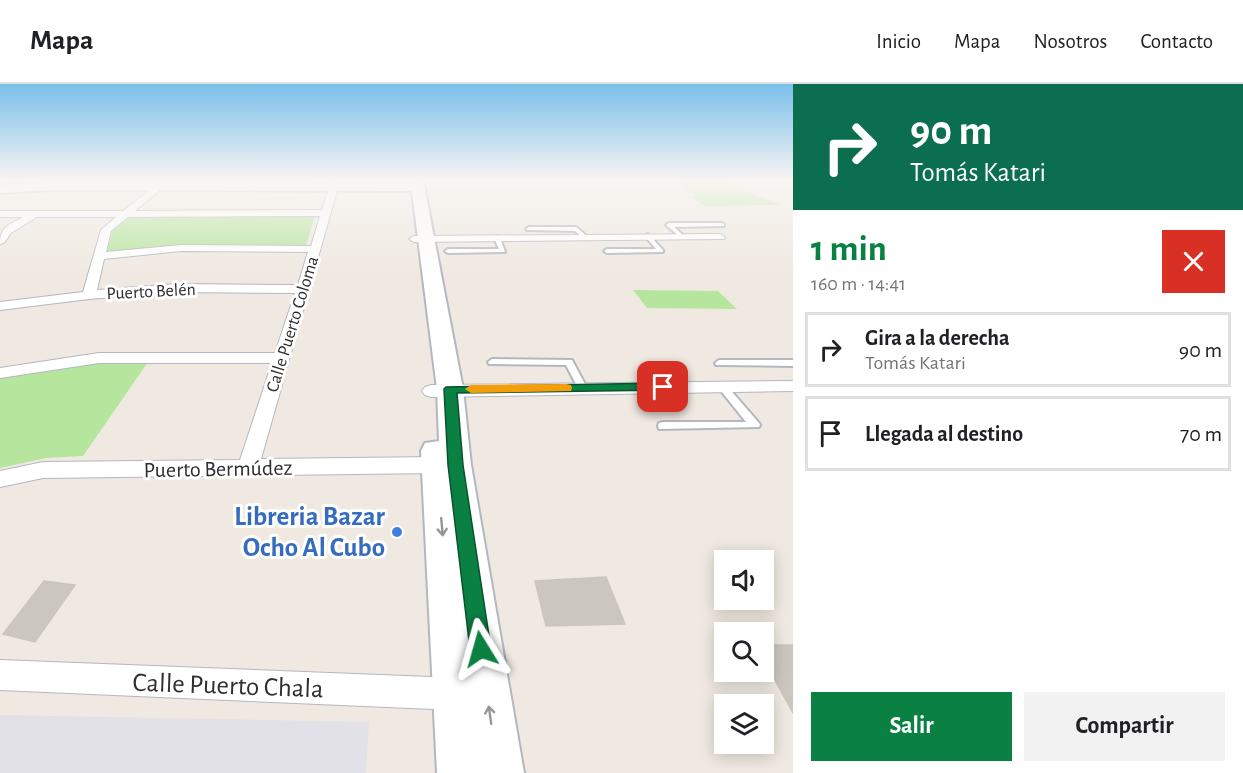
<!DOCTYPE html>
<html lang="es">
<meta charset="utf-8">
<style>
body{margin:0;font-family:"Alegreya Sans",sans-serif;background:#f2f2f2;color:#202124;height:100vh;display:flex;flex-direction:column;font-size:22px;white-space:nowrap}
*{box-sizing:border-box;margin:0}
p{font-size:20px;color:#757577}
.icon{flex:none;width:33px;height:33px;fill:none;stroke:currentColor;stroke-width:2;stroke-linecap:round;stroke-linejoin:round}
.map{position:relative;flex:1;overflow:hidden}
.panel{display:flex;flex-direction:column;background:#fff;width:450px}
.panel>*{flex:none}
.hud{background:#0b6e4f;color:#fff;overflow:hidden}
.tools{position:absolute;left:714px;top:466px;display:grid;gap:12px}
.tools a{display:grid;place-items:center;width:60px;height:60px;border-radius:0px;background:#fff;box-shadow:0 3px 15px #0003;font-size:30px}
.pin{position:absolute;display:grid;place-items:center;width:51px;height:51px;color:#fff;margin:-26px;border-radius:12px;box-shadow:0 3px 9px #0006}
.me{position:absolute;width:66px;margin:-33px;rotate:352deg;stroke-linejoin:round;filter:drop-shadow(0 0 4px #0008)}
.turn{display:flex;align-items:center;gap:21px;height:126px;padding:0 18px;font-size:27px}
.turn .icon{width:78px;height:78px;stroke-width:2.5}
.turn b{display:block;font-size:42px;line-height:51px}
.round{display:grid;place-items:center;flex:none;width:63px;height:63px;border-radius:0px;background:#f2f2f2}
.overview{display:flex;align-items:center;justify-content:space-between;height:102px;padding:0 18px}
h1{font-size:36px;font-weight:700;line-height:45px;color:#0b8043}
.action{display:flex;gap:12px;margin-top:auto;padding:12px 18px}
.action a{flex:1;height:69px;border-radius:0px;background:#0b8043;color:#fff;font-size:24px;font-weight:700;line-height:69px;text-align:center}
.action a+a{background:#f2f2f2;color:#202124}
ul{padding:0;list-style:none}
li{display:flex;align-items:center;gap:18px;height:75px;margin:0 12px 9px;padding:0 6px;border:3px solid #e0e0e0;border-radius:0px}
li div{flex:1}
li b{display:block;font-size:22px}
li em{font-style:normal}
header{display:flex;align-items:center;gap:36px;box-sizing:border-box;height:84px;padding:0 30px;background:#fff;border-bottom:2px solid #e0e0e0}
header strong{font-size:28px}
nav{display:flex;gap:33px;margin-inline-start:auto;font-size:21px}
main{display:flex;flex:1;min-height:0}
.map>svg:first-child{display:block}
.industrial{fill:#e3e1e8}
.green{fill:#b6e59e}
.building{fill:#cbc7bf;stroke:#cbc5ba;stroke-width:1.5}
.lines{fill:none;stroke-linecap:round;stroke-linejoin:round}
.lane-casing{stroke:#b4b7c1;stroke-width:4}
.street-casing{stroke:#b4b7c1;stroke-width:2}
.secondary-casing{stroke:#b4b7c1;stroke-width:4}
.lane{fill:#fff;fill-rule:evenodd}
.street{fill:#fff;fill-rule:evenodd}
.secondary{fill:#fff;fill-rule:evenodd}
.oneway{stroke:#969696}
.route{fill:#0b8043;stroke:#07532c;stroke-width:1.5}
.slow{fill:#f59e0b}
.shop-dot{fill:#3f7fe0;stroke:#fff;stroke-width:2}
.labels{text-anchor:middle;stroke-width:6;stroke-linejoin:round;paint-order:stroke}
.far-street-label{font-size:18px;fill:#2e2e2e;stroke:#fff}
.street-label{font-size:22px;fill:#2e2e2e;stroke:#fff}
.near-shop-label{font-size:27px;font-weight:bold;fill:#366cbe;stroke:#fff;text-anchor:end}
.near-street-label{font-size:27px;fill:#2e2e2e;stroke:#fff}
</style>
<header>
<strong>Mapa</strong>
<nav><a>Inicio</a><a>Mapa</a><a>Nosotros</a><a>Contacto</a></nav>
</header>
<main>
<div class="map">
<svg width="793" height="689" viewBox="0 0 793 689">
<rect width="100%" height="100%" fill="#efe9e1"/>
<!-- industrial -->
<path class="industrial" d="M0 631 369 638 366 689H0Z"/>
<!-- green -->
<path class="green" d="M672 96H719L780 121 705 122 691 113 696 112Z
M128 131H315L306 162 181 161 107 168 113 146Z
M633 206 718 207 737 225 647 224Z
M148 278 83 372 46 374 0 384V293L96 279Z"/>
<!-- building -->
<path class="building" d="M606 493 625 540 546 542 535 497Z
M44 497 75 501 35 558 3 550Z
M764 561H793V629L764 576Z"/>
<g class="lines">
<defs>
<path id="lane" d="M722 139 724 140V142L674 143 684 152 681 154 666 141 669 139Z
M529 143H576L588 153 583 154 575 147 527 146 526 145Z
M648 150 663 166V168L607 169 604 167 607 165H656L645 152Z
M497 152 500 154 505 168 448 169 445 167 448 165H499L494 154Z
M492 275 572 276 587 304 582 307 579 306 566 281 489 280 488 278Z
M719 276H793V282L716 281 715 279Z
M723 300 726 301 759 339 760 341 759 343 659 345 658 342 659 339 663 338H746L718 303Z"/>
<path id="street" d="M340 96 261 375 437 373 444 375 448 381 444 387 437 389 43 394 0 403V387L43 378 240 376 272 279H99L0 294V284L99 269H275L295 209 177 208 89 215 0 226V218L83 208 101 146 116 133H37L11 149 4 159 0 160C0 142 9 141 23 133H0V127H123L159 99 163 102 162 104 135 127 322 126 332 97ZM320 132 311 162 181 161 106 168 111 147 128 133ZM181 167 308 168 298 201 177 200 97 206 104 175Z
M720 150 725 153 724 155 414 158 409 155 414 152Z
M793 297V307L431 313 425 311 422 307 425 303 431 301Z
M0 576 456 594 467 599 472 610 467 621 456 626 0 606Z"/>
<path id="secondary" d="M411 96H423L463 305 471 381 524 689H437L421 367 425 359 439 357 437 305 412 107 53 106 0 109V101L53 98 411 99Z"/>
</defs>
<!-- lane casing -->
<use href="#lane" class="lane-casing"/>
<!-- street casing -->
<use href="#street" class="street-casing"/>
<!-- secondary casing -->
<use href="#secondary" class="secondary-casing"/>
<!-- lane -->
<use href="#lane" class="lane"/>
<!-- street -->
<use href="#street" class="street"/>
<!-- secondary -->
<use href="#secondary" class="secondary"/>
</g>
<!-- one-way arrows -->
<defs><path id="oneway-shaft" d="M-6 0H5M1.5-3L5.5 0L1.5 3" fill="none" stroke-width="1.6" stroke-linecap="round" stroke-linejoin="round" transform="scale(1.5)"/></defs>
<g class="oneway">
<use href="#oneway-shaft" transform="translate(442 443) rotate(85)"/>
<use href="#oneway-shaft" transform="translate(490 631) rotate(-98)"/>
</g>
<!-- sky -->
<linearGradient id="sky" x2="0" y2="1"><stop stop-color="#7abfeb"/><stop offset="0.5" stop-color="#f8f5f2"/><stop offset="1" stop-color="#f8f5f2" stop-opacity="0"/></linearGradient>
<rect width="793" height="193" fill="url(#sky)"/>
<!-- route -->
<path class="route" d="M663 299 668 301 669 303 668 306 457 309 463 381 491 565 488 572 481 575 473 572 470 565 448 381 444 305 446 303Z"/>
<!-- slow -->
<path class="slow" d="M566 300 571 301 572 304 571 307 471 309 465 305 471 301Z"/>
<!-- markers -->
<circle class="shop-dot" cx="397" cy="448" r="6"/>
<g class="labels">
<!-- far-street labels -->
<g class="far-street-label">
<text transform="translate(151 207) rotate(-3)" y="6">Puerto Belén</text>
<text transform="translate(292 240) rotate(-73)" y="6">Calle Puerto Coloma</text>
</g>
<!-- street labels -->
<g class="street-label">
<text transform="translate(218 384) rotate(-1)" y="8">Puerto Bermúdez</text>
</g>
<!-- near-shop labels -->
<g class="near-shop-label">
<text x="385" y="441">Libreria Bazar<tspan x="385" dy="31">Ocho Al Cubo</tspan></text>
</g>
<!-- near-street labels -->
<g class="near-street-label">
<text transform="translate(228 601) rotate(2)" y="9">Calle Puerto Chala</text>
</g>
</g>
</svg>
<div class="tools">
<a><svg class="icon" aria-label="sound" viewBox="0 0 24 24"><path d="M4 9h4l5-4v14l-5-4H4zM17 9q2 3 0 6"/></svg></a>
<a><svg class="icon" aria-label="search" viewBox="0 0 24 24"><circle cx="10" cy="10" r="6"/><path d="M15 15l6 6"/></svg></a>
<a><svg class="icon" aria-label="layers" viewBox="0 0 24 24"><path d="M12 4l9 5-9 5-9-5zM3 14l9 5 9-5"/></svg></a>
</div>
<div class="pin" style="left:663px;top:303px;background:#d93025"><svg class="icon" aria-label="arrive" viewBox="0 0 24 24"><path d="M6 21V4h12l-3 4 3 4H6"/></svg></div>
<svg class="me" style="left:481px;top:565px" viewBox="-20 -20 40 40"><path d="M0-17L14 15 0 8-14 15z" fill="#0b8043" stroke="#fff" stroke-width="4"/></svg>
</div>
<section class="panel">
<div class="hud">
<div class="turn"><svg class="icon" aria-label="right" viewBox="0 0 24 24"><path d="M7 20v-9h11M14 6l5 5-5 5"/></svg><div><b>90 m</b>Tomás Katari</div></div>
</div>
<div class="overview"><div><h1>1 min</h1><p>160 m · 14:41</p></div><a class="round" style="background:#d93025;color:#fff"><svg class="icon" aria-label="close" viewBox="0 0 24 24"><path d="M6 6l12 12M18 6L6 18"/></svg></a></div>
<ul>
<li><svg class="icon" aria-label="right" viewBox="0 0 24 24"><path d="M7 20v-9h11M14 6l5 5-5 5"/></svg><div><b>Gira a la derecha</b><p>Tomás Katari</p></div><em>90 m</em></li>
<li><svg class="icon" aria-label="arrive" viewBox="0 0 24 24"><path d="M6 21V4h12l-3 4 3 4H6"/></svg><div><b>Llegada al destino</b></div><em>70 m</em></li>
</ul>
<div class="action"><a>Salir</a><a>Compartir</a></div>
</section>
</main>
